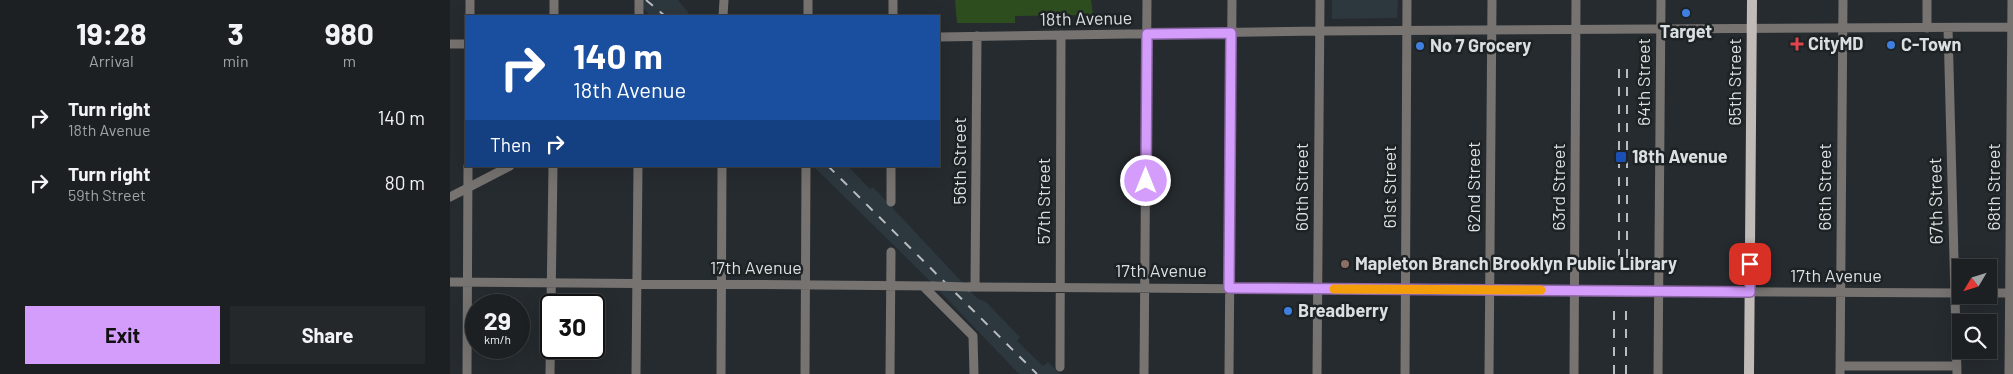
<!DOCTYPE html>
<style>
body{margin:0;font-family:Barlow,sans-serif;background:#25282b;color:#f1f3f6;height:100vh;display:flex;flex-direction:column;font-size:19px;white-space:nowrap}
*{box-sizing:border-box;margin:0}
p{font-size:16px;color:#a0a3a6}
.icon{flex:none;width:28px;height:28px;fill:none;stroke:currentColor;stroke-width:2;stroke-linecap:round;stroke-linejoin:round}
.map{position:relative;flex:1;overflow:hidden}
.drawer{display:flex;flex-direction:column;background:#1c2023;width:450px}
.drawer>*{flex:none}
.guide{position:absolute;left:15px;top:15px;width:475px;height:152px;border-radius:0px;box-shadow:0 5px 20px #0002,0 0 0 1px #3a3e41;background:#1a4fa0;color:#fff;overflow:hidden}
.needle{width:32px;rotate:232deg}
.controls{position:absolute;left:1502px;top:259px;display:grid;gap:10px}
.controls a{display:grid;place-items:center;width:45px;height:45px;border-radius:0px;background:#1c2023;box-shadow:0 5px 20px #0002,0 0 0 1px #3a3e41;font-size:25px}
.speed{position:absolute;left:15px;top:294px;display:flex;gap:10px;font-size:25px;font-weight:700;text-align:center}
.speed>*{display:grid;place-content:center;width:65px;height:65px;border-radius:50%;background:#1c2023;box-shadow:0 5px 20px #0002,0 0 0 1px #3a3e41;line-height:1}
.speed small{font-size:12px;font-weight:400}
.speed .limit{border:2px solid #111;border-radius:8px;background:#fff;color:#111}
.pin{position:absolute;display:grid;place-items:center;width:42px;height:42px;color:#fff;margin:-21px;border-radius:10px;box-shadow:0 2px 8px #0006}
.me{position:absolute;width:55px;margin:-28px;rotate:0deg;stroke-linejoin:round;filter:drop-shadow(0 0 4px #0008)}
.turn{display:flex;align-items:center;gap:18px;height:105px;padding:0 25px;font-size:22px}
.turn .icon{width:65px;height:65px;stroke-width:2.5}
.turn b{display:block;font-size:35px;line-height:42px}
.then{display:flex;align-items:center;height:48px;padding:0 25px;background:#0003;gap:10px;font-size:19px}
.eta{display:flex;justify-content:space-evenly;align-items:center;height:85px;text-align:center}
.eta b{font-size:30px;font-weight:700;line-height:35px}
.primary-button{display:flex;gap:10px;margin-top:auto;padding:10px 25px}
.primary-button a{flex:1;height:58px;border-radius:0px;background:#d49cfb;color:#111;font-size:20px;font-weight:700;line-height:58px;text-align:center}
.primary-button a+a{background:#25282b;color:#f1f3f6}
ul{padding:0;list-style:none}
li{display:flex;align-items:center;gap:15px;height:65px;padding:0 25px}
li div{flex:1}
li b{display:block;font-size:19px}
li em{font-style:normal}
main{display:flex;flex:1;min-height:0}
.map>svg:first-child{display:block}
.built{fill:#2d373e}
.green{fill:#2d4d1f}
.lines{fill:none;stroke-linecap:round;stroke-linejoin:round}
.minor{stroke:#767371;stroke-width:9}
.major{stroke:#c1bbb8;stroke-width:10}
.rail{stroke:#babdc0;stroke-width:2;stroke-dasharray:9 9;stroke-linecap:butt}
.minor-bridge{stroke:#767371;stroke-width:9}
.route-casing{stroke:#8a65a3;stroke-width:12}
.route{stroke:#d49cfb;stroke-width:9}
.slow{stroke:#f59e0b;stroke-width:9}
.shop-dot{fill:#3f7fe0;stroke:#1d2225;stroke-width:2}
.health-dot{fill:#e0444e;stroke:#1d2225;stroke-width:2}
.transit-dot{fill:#1a4fb4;stroke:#1d2225;stroke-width:2}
.education-dot{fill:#8d6e63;stroke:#1d2225;stroke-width:2}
.labels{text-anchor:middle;stroke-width:5;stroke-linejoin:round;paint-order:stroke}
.street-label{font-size:18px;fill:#dcdfe2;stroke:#1d2225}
.poi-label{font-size:18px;font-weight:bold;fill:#dcdfe2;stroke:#1d2225;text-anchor:start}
</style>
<main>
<section class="drawer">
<div class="eta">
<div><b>19:28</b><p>Arrival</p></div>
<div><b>3</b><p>min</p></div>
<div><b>980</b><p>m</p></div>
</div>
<ul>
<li><svg class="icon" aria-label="right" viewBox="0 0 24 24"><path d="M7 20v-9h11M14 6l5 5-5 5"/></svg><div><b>Turn right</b><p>18th Avenue</p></div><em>140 m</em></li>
<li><svg class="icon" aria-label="right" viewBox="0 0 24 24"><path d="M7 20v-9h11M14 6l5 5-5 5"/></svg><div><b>Turn right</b><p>59th Street</p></div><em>80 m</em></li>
</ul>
<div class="primary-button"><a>Exit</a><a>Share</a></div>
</section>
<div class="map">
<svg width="1563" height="374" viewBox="0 0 1563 374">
<rect width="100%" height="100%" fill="#262b2f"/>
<!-- built -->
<path class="built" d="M184 0H228L241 16H201Z
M882 0H948L947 18 882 19Z
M363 166H398L420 189 423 187 527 298 536 302 570 337 567 341 593 366 598 362 610 374H569L476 277Z"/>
<!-- green -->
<path class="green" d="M505 0H641L643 15 565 16V23H507Z"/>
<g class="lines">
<!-- minor -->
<path class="minor" d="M20 0V16
M189 0V16
M104 16V0
M273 16 274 0
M358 16V0
M443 16V0
M1477 28V0
M1498 28 1507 374
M489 37 869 31 1563 27
M0 44H16
M0 197 60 166
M441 202V166
M0 282 483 286
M473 286 523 336 524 374
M519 287 1160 291
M525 287 527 36
M1180 291 1511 293
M1539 293H1563
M1391 366H1507
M610 367 611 35
M17 374 18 166
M100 374 103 166
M186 374 188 166
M271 374 272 166
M355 374 356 166
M440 374 441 252
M694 374 697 0
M779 374 782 0
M867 374 870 0
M955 374 957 0
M1039 374 1042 0
M1124 374 1126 0
M1208 374 1211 0
M1390 374 1393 0
M1559 374 1562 0"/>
<!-- major -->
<path class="major" d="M1299 374 1302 0"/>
<!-- rail -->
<path class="rail" d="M196 0 215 16
M378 166 587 374
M1169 258V69
M1177 258V69
M1164 374V304
M1176 374V304"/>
<!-- minor-bridge -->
<path class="minor-bridge" d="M483 286 519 287
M1160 291H1180"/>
</g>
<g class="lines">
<defs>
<path id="route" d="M696 181 697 34 781 33 779 288 1300 292V264"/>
</defs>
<!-- route casing -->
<use href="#route" class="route-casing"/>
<!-- route -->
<use href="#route" class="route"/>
<!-- slow -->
<path class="slow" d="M884 289 1091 290"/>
</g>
<!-- markers -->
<g class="shop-dot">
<circle cx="1236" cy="13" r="5"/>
<circle cx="1441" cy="45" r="5"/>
<circle cx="970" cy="46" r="5"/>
<circle cx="838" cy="311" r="5"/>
</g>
<path class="health-dot" d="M1344.5 36.5h5v5h5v5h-5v5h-5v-5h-5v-5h5z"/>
<rect class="transit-dot" x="1165" y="151" width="12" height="12" rx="2.5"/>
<circle class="education-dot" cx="895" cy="264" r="5"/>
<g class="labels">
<!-- street labels -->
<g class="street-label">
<text transform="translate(636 19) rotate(-1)" y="6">18th Avenue</text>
<text transform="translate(1194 82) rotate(-90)" y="6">64th Street</text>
<text transform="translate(1285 82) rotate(-90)" y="6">65th Street</text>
<text transform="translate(510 161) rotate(-90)" y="6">56th Street</text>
<text transform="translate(852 187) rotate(-90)" y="6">60th Street</text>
<text transform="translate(940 187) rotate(-90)" y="6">61st Street</text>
<text transform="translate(1024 187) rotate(-90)" y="6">62nd Street</text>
<text transform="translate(1109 187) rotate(-90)" y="6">63rd Street</text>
<text transform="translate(1375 187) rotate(-90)" y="6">66th Street</text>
<text transform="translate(1544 187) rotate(-90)" y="6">68th Street</text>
<text transform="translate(594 201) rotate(-90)" y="6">57th Street</text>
<text transform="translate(1486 201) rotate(-91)" y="6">67th Street</text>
<text x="306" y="274">17th Avenue</text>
<text x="711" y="277">17th Avenue</text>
<text x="1386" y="282">17th Avenue</text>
</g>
<!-- poi labels -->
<g class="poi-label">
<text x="1236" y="38" text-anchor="middle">Target</text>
<text x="1358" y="50">CityMD</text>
<text x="1451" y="51">C-Town</text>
<text x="980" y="52">No 7 Grocery</text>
<text x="1182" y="163">18th Avenue</text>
<text x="905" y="270">Mapleton Branch Brooklyn Public Library</text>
<text x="848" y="317">Breadberry</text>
</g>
</g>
</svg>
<div class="controls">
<a><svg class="needle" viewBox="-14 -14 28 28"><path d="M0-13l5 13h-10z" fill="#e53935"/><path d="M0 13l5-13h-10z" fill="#a0a3a6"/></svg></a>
<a><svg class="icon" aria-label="search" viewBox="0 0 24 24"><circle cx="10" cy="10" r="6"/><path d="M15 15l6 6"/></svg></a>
</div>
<div class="speed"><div>29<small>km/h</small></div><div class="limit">30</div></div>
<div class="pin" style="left:1300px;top:264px;background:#d93025"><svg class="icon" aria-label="arrive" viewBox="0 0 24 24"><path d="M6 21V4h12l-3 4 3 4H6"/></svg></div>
<svg class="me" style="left:696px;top:181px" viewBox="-20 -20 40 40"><circle r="17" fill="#d49cfb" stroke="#fff" stroke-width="3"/><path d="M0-11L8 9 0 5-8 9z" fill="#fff"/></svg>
<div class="guide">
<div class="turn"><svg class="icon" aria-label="right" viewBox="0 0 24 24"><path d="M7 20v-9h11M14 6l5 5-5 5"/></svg><div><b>140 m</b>18th Avenue</div></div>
<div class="then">Then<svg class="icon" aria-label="right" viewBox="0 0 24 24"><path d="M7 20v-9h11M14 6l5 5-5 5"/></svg></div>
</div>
</div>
</main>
